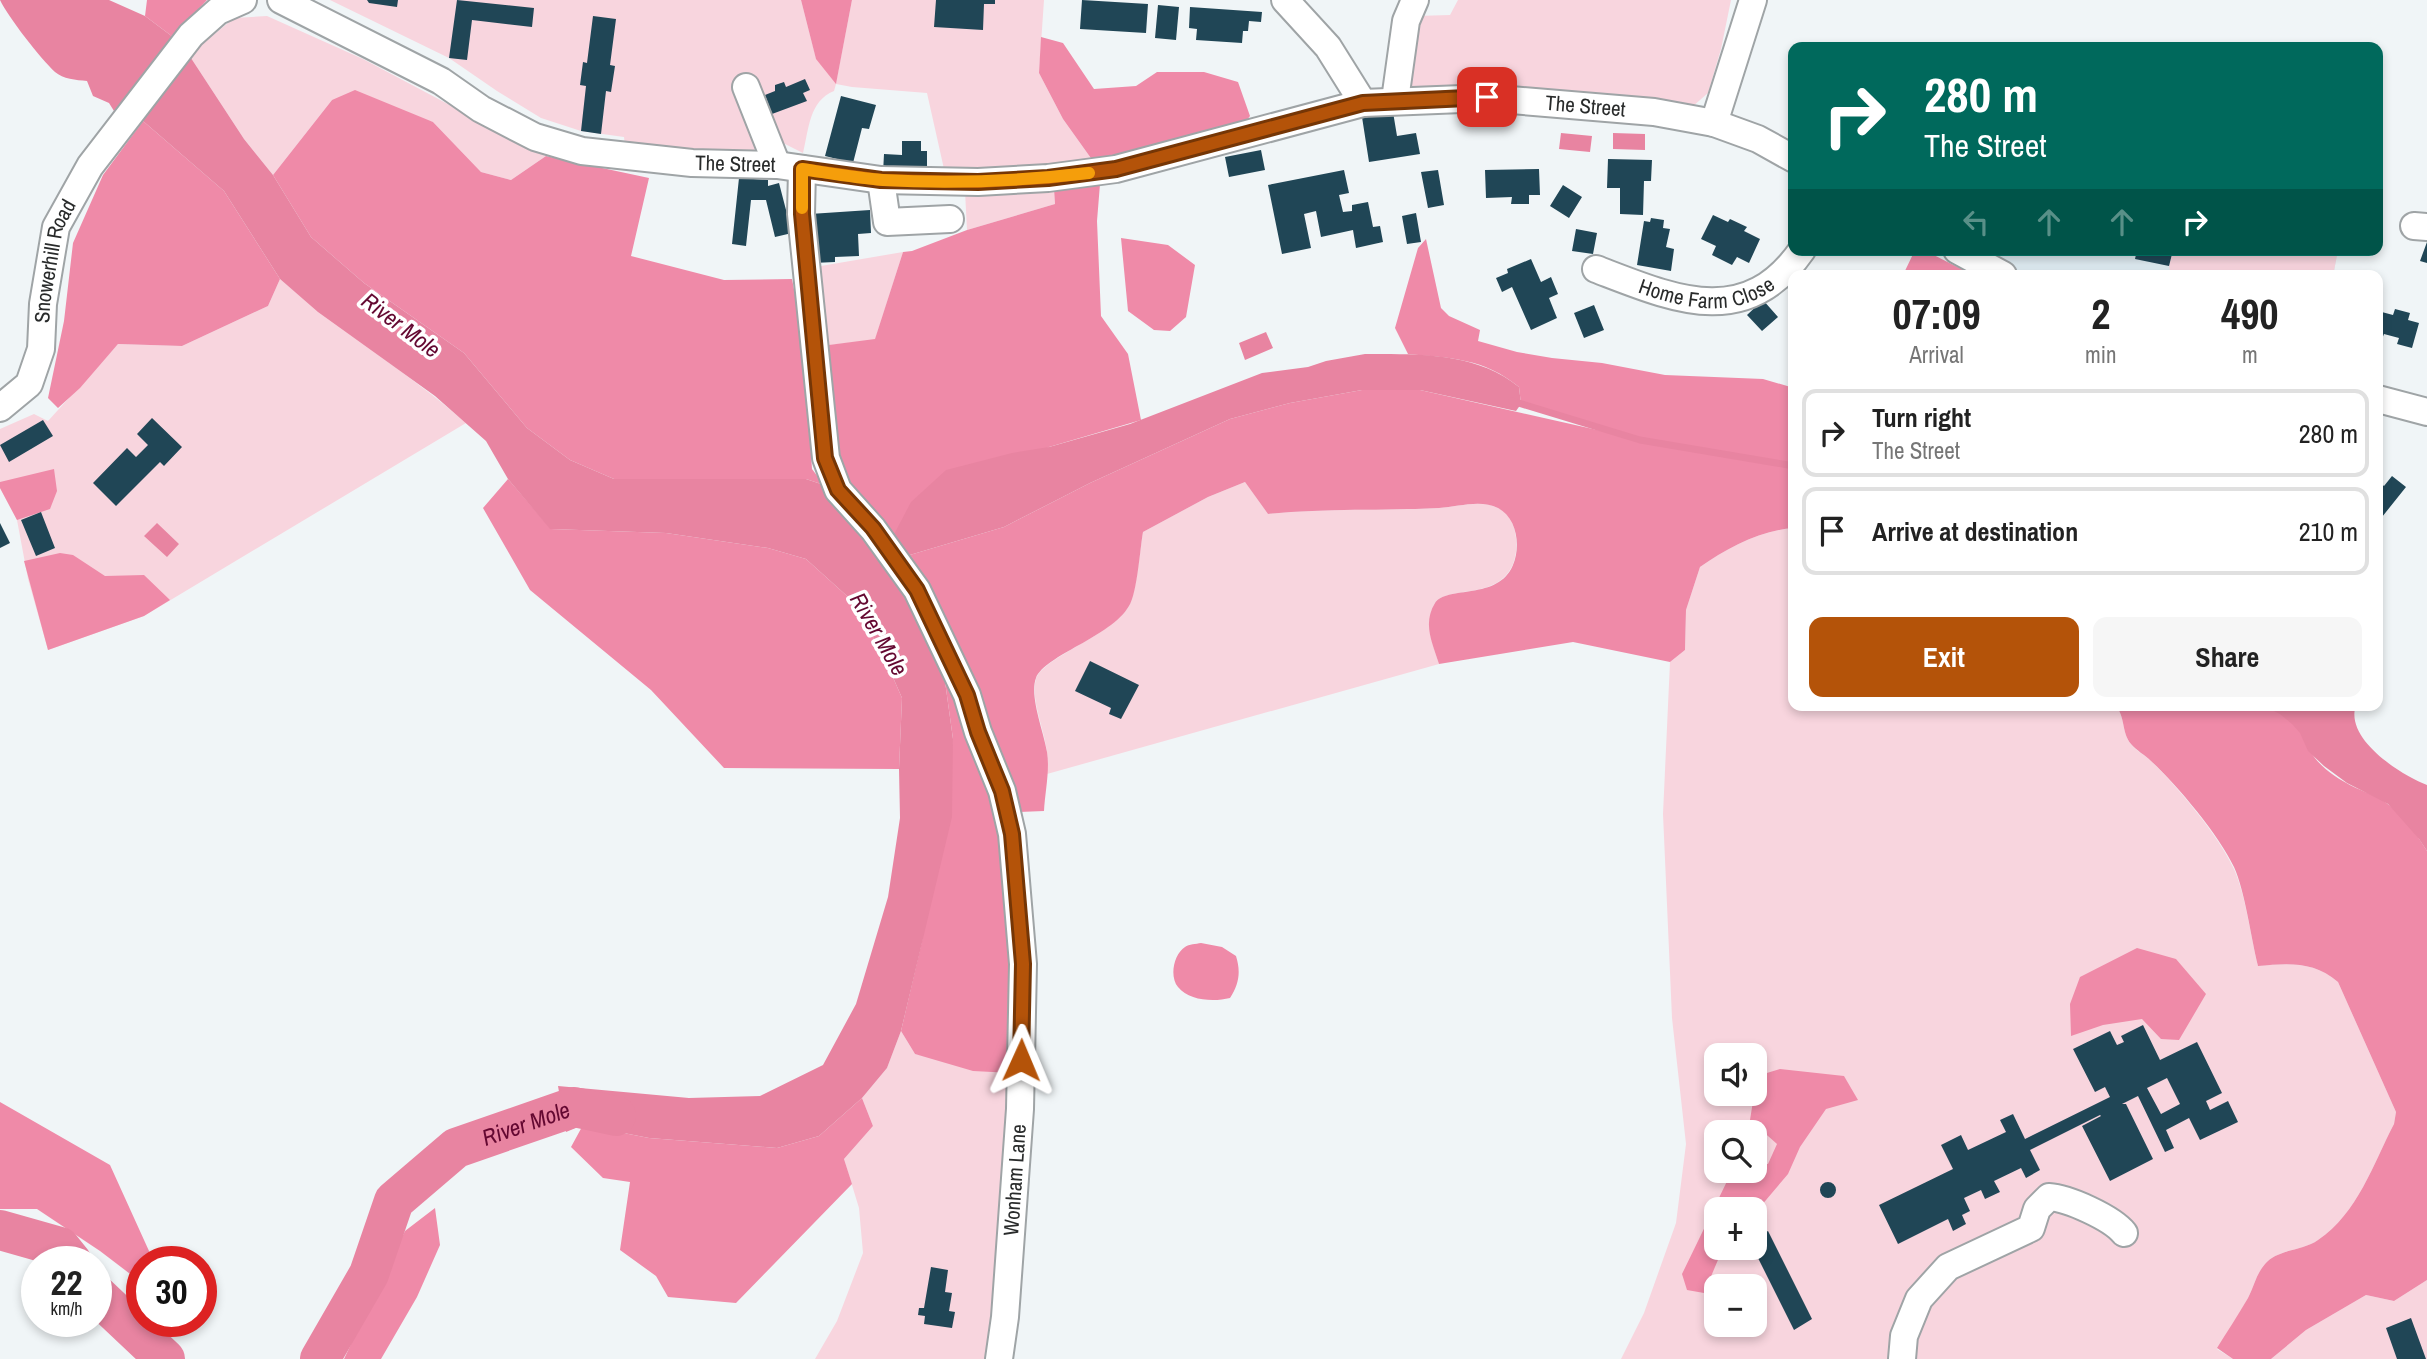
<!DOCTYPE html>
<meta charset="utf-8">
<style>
body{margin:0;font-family:"Archivo Narrow",sans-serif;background:#f6f6f6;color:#222;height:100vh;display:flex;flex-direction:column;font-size:26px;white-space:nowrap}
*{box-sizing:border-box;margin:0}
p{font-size:23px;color:#767676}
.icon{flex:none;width:38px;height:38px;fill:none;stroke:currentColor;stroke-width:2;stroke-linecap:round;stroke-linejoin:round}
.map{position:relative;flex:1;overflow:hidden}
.details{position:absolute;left:1788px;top:270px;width:595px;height:441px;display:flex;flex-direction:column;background:#fff;border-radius:14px;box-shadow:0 4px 10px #0003}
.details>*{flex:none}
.top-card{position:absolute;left:1788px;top:42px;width:595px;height:214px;border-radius:14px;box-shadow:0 4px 10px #0003;background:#00695c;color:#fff;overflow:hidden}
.tools{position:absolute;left:1704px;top:1043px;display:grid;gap:14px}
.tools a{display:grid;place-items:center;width:63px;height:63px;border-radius:14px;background:#fff;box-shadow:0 4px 10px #0003;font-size:35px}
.speed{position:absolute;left:21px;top:1246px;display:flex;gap:14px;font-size:35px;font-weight:700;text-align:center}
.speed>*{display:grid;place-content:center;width:91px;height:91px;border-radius:50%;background:#fff;box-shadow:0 4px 10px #0003;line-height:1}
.speed small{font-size:18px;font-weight:400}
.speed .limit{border:10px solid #d22;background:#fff;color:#111}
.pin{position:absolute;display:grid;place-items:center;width:60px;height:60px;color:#fff;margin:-30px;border-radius:14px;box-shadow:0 4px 10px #0006}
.me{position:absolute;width:77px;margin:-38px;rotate:1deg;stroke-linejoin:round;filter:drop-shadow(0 0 5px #0008)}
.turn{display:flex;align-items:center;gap:24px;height:147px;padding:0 21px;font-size:32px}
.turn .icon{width:91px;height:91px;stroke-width:2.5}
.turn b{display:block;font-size:49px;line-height:60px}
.lanes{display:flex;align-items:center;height:66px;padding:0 21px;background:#0003;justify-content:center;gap:35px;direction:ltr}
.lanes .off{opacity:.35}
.eta{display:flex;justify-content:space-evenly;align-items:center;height:119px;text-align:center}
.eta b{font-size:42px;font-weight:700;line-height:49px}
.button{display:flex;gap:14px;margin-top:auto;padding:14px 21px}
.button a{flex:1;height:80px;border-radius:14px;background:#b45309;color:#fff;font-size:28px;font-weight:700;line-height:80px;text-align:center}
.button a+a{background:#f6f6f6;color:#222}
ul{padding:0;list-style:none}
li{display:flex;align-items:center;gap:21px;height:88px;margin:0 14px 10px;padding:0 7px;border:4px solid #e0e0e0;border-radius:14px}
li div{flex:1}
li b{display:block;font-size:26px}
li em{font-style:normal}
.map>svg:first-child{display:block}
.built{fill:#ddeaf0}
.green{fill:#f8d5de;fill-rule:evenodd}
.forest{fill:#ef8aa8}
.water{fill:#e884a1}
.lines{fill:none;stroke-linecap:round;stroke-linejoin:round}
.stream{stroke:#e884a1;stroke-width:7}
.river{stroke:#e884a1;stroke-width:40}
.building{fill:#204656;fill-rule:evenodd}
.minor-casing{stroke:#9fa4a6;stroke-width:30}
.minor{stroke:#fff;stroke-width:26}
.route-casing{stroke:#753606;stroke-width:18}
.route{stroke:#b45309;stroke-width:12}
.slow{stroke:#f59e0b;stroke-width:12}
.labels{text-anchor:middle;stroke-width:7;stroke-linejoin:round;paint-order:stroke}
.street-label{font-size:21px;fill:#292b2b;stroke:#fff}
.water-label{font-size:23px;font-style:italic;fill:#640831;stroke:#fff}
</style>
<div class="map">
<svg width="2427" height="1359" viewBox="0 0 2427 1359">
<rect width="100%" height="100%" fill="#f0f5f7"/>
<!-- built -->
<path class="built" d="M1977 250H2338L2334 271 2338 275H2025Z"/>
<!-- green -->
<path class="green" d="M330 0H801L816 58 836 83 852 0H1044L1039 73 1063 119 1093 161 1016 169H944L927 93 852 87 836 84 834 91C809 101 809 129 803 153L783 143 772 130 753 151H686L625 147 624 137 581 131 541 118 497 91 449 58Z
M1458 0H1731L1721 49 1708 93 1692 107 1402 90 1416 16 1450 15Z
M267 16 363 59 546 156 511 180 481 172 433 122 332 100 273 175 244 139 189 55 234 18Z
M1054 189 1055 204 967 230 965 191Z
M2173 250H2338L2334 271 2338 275H2171L2169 266Z
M903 252 875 340 821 346 815 267Z
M280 279C339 331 407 371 466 423L144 616 48 650 28 579 17 520 0 488V429L34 414 48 421 118 344 182 346 268 306Z
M1245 482 1268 514C1325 508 1382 511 1439 508 1458 507 1480 499 1498 508 1517 517 1520 546 1513 564 1498 601 1447 585 1435 603 1423 623 1433 644 1439 664L1047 774C1047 767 1048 760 1047 753 1045 731 1030 699 1036 679 1043 657 1111 636 1129 606 1136 594 1140 549 1143 532L1208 497Z
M1794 528V705H2115C2126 717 2121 732 2131 744 2136 751 2145 755 2151 761 2177 786 2218 835 2233 867 2245 891 2251 938 2258 966 2288 963 2314 961 2338 982L2396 1112 2394 1124C2373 1164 2358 1213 2318 1240 2303 1251 2277 1249 2265 1264 2256 1274 2254 1287 2248 1298 2239 1315 2228 1332 2217 1349L2233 1359H1621L1644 1313 1676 1223 1686 1144 1672 1018 1663 814 1670 662 1685 650 1686 610 1700 567C1727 548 1761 530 1794 528ZM1717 1055H1755V1094H1717ZM1717 1132H1755V1171H1717ZM1717 1209H1755V1248H1717ZM1717 1286H1755V1325H1717Z
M901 1031 915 1054 1012 1073 994 1359H815L837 1321 863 1253 859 1208 844 1159 873 1126 862 1098 887 1068Z
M2427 1280V1359H2271L2306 1330 2366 1295 2394 1301Z"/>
<!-- forest -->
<path class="forest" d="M147 0H207L173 37 145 16Z
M801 0H852L836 84 816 59Z
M1041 37 1063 43 1094 89 1136 86 1157 72H1204L1238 82 1250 116 1244 124 1093 161 1063 119 1039 73Z
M355 90 433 122 481 172 511 180 546 156 649 178 631 256 724 280 792 279 803 336 812 469 824 485 806 479H614L570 460 527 428 464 353 364 283 311 237 273 175 332 100Z
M143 121 224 191 280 279 268 306 182 346 118 344 80 388 58 408 48 398 64 321 73 243 103 175Z
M1100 184 1097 221 1101 316 1128 354 1141 420 1049 447 890 542 836 468 821 346 875 339 903 252 912 251 967 230 1055 204 1054 189Z
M1121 238 1168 245 1195 265 1186 317 1170 331 1154 330 1128 311Z
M1426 239 1441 308 1449 316 1480 330 1478 341 1517 352 1552 358 1602 363 1665 375 1763 379 1794 388V528C1761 530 1727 548 1700 567L1686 610 1685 650 1670 662 1573 642 1439 664C1433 644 1422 624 1435 603 1447 585 1498 601 1513 565 1521 546 1517 518 1498 508 1480 499 1458 507 1439 508 1382 511 1325 508 1268 514L1245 482 1208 497 1143 532C1140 549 1137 594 1129 606 1111 637 1045 655 1036 678 1029 696 1044 732 1047 752 1050 770 1045 792 1044 811L1019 812 903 557 1004 527 1090 483 1230 419 1290 403 1362 390H1420L1624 436 1521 404 1519 387C1484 358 1450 358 1408 354L1395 328 1418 248Z
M1915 250H1924L1973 275H1903Z
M54 469 57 491 50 509 17 520 0 488V482Z
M508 479 551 529 666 533 768 548 806 559 847 596 881 650 902 698 899 769 724 768 651 690 530 590 483 508Z
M60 553 73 555 105 576 144 575 170 600 144 616 48 650 24 561Z
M943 667 1001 810 1012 908V1073L973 1071 915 1054 901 1031 922 941 953 739Z
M2115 705H2295C2303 749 2315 768 2356 788 2367 793 2380 797 2389 805 2405 817 2417 835 2427 851V1280L2394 1301 2366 1295 2306 1330 2271 1359H2233L2217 1348C2227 1332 2238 1315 2248 1298 2254 1287 2256 1274 2265 1264 2277 1249 2303 1251 2318 1240 2358 1213 2373 1164 2394 1124L2396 1112 2338 982C2314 961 2288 963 2258 966 2251 938 2245 891 2234 867 2219 835 2177 785 2151 761 2145 755 2137 751 2131 744 2121 732 2126 717 2115 705Z
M1201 943 1222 947 1236 956C1241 972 1239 984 1230 998 1214 1002 1189 1001 1178 987 1169 976 1174 954 1185 947 1189 944 1196 944 1201 943Z
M2137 948 2176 959 2206 994 2179 1040 2161 1039 2142 1019 2103 1025 2071 1036 2070 1004 2080 977Z
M1780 1069 1844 1076 1858 1100 1826 1109 1800 1147 1788 1174 1755 1213V1209H1717V1248H1723L1704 1293 1687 1290 1682 1274 1732 1171H1755V1162L1768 1164 1777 1144 1750 1120 1757 1076Z
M862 1098 873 1126 844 1159 852 1184 736 1303 668 1297 656 1276 620 1250 630 1182 603 1178 571 1147 583 1125 649 1138 777 1148 819 1136Z
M0 1102 110 1165 154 1262H142V1283L100 1251 37 1209H0Z
M435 1208 440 1245 417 1297 381 1359H344L405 1231Z"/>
<!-- water -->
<path class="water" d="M0 0H109L145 16 173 37 114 111 109 103 93 96 87 81C76 80 63 79 55 72 41 59 8 17 0 0Z
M189 55 244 139 273 175 311 237 364 283 464 353 527 428 570 460 614 479H806L824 485 889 563 943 667 953 739 952 817 901 1031 887 1068 862 1098 819 1136 777 1148 649 1138 583 1125 566 1132 558 1086 689 1098 760 1096 823 1065 856 1004 888 897 900 818 899 769 902 698 881 650 847 596 806 559 768 548 666 533 550 529 508 479 486 441 435 396 318 312 280 279 224 191 143 121 165 83Z
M1561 133 1592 136 1590 152 1559 149Z
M1613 133 1645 134V150L1613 149Z
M1266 332 1273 348 1245 360 1239 343Z
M1365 354C1418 354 1476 352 1519 387L1521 404 1516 411 1420 390H1362L1290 403 1230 419 1090 483 1004 527 903 557 890 542 911 502 946 470 1012 453 1049 447 1130 424 1262 373 1308 367 1326 361Z
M157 523 179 544 167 557 144 536Z
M2261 705H2356C2344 739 2401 775 2427 785V851L2419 839 2388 804 2347 783 2324 766 2308 751 2300 733 2292 724 2280 714Z"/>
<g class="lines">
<!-- stream -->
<path class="stream" d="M1512 401 1640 440 1794 466"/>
<!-- river -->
<g class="river">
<path d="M0 1230 60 1247 72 1262"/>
<path d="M96 1294 165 1359"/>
<path id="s1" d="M320 1359 369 1274 394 1201 456 1148 574 1107 616 1116"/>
</g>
</g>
<!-- building -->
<path class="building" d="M367 0H398L397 7 369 3Z
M457 0 534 8 532 27 472 20 467 60 449 58Z
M936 0H995V4H984L983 30 934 27Z
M1082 0 1148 4 1146 33 1080 29Z
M1158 5 1179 7 1176 40 1155 38Z
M1190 7 1262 12 1261 22 1249 21 1248 31H1243L1242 43 1196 40 1197 29 1189 28Z
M593 16 616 19 610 65 615 66 611 92 606 91 601 134 581 131 586 86 580 85 583 62 587 63Z
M805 79 810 90 803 93 807 101 772 114 765 95 775 91V85L784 82 786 87Z
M841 96 876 105 869 129 862 128 853 163 825 156Z
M1393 112 1397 136 1416 133 1420 154 1369 162 1362 117Z
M902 141H921V151H927V173H883L884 154 902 155Z
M1261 150 1265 170 1229 177 1225 157Z
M1608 159 1652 160 1651 181H1644L1643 215 1620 214V188H1607Z
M1539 169 1540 195H1529V204H1511L1512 197 1486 198 1485 170Z
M1344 170 1349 193 1339 195 1343 212 1352 211V205L1368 202 1373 227 1380 226 1383 242 1356 248 1353 230 1321 237 1316 211 1304 214 1311 248 1282 254 1268 185Z
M1438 170 1444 205 1428 208 1421 172Z
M739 178 768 180V186L779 183 792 233 775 237 766 200H751L746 246 732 244Z
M1563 185 1582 197 1569 218 1550 206Z
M870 210 871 233 858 234 859 256 835 257V262L813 263 810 214Z
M1416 213 1421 242 1407 244 1402 216Z
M1713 215 1728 222 1730 219 1747 227 1744 231 1760 239 1749 263 1737 257 1732 265 1712 255 1716 246 1701 239Z
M1651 218 1664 220 1663 228 1670 229 1666 247 1674 249 1671 271 1637 265 1644 221 1650 222Z
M1576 229 1597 233 1593 254 1572 251Z
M2427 242V263L2420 261Z
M2137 250H2173L2169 266 2135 259Z
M1531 259 1541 282 1551 277 1558 294 1549 298 1557 318 1531 330 1512 287 1502 292 1496 278 1508 273 1507 269Z
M1763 300 1778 317 1762 331 1747 315Z
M1594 305 1604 330 1584 338 1574 313Z
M2395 309 2410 313 2408 320 2419 323 2412 348 2397 344 2399 338 2384 334 2382 339 2378 338V311L2393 315Z
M152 418 182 447 164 466 160 462 116 506 93 483 127 448 136 457 148 445 137 434Z
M43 420 53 436 9 462 0 445Z
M2392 476 2406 487 2378 522V481L2384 486Z
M41 512 55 548 36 556 21 520Z
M0 523 10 543 0 548Z
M1090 661 1139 685 1121 719 1109 714 1111 708 1075 691Z
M2143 1025 2160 1060 2197 1042 2222 1093 2206 1101 2210 1110 2228 1101 2238 1122 2200 1140 2189 1118 2166 1130 2174 1148 2165 1152 2138 1096 2122 1104H2126L2153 1159 2110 1181 2082 1126 2101 1116 2100 1115 2030 1150 2040 1170 2026 1178 2021 1168 1994 1181 2000 1192 1985 1199 1981 1190 1964 1198 1970 1211 1962 1215 1966 1224 1953 1231 1948 1219 1898 1244 1879 1205 1953 1169 1941 1145 1961 1135 1968 1150 2006 1132 2000 1120 2013 1114 2025 1139 2110 1097 2105 1087 2095 1092 2073 1049 2110 1031 2117 1045 2124 1042 2121 1036ZM2167 1078 2180 1104 2161 1114 2147 1088Z
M1820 1190a8 8 0 1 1 16 0a8 8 0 1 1-16 0Z
M1768 1231 1812 1319 1794 1330 1753 1248H1755V1238Z
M931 1267 948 1270 945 1292 952 1293 949 1311 955 1312 952 1328 924 1324 925 1316 918 1315 919 1308H924Z
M2411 1318 2426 1359H2397L2386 1328Z"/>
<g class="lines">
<defs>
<g id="minor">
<path id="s2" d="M281 0 441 81 481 109 535 137 582 151 692 163 777 165 881 180 978 182 1048 178 1116 169 1363 103 1487 98 1654 112 1714 123 1758 139 1794 159"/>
<path d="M1285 0 1328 47 1363 103"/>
<path d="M746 87 777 165"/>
<path d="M1395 100 1406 21 1415 0"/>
<path d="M1714 123 1753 0"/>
<path d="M802 169 801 214 826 458 838 490 873 529 917 590 967 695 978 732 1002 791 1012 834 1023 964 1020 1109 1005 1317 999 1359"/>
<path d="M881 180 887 222 950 219"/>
<path d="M2414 226 2427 227"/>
<path d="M1957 250 2003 275"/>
<path id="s3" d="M1596 269C1672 298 1745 332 1802 250"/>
<path d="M2378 399 2427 412"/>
<path id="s4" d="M0 408 29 384 41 349 43 304 56 227 90 166 191 35 218 11 243 0"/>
<path d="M1902 1359 1904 1336 1919 1299 1948 1267 2031 1228 2037 1209 2049 1197C2068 1198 2112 1218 2124 1233"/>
</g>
</defs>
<!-- minor casing -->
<use href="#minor" class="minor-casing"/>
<!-- minor -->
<use href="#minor" class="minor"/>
</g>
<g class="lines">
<defs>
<path id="route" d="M1021 1060 1023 964 1012 834 1002 791 978 732 967 695 917 590 873 528 838 490 825 458 802 214V169L881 180 978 182 1048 178 1116 169 1363 103 1487 97"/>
</defs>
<!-- route casing -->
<use href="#route" class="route-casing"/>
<!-- route -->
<use href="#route" class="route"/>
<!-- slow -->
<path class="slow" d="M802 208V169C829 173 856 178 883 180 952 184 1021 181 1089 173"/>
</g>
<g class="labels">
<!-- street labels -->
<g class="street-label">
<text dy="7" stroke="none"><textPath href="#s2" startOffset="1353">The Street</textPath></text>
<text dy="7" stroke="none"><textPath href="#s2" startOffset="492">The Street</textPath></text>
<text dy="7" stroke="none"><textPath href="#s4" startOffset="164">Snowerhill Road</textPath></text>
<text dy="7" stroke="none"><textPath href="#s3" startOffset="116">Home Farm Close</textPath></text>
<text transform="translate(1015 1180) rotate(-86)" y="7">Wonham Lane</text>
</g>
<!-- water labels -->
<g class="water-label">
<text transform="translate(401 325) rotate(37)" y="8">River Mole</text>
<text transform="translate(879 634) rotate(60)" y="8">River Mole</text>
<text dy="8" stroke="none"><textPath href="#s1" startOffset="331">River Mole</textPath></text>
</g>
</g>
</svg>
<div class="tools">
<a><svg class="icon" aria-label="sound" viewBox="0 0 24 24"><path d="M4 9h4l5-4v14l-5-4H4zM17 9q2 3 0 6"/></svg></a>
<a><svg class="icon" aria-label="search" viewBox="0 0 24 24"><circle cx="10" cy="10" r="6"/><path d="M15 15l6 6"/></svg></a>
<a>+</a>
<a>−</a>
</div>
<div class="speed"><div>22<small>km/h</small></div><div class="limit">30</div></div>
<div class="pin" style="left:1487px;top:97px;background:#d93025"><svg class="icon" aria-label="arrive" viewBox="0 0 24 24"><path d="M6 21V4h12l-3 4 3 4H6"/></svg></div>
<svg class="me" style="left:1021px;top:1060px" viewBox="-20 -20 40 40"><path d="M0-17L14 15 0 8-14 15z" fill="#b45309" stroke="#fff" stroke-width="4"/></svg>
<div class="top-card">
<div class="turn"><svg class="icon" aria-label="right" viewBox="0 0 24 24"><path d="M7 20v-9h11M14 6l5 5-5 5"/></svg><div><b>280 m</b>The Street</div></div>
<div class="lanes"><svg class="icon off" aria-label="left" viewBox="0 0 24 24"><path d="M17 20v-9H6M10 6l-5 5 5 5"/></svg><svg class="icon off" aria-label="ahead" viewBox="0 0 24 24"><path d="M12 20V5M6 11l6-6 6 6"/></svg><svg class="icon off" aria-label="ahead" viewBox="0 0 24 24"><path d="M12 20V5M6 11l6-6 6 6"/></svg><svg class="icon" aria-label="right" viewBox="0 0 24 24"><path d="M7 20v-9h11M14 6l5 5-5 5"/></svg></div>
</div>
<section class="details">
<div class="eta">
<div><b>07:09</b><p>Arrival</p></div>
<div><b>2</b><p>min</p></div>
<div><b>490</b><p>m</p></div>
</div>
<ul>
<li><svg class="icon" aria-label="right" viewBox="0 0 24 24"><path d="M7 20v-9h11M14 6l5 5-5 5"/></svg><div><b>Turn right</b><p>The Street</p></div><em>280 m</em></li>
<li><svg class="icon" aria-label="arrive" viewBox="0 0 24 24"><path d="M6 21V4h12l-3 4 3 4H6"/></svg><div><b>Arrive at destination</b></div><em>210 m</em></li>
</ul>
<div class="button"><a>Exit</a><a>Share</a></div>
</section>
</div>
